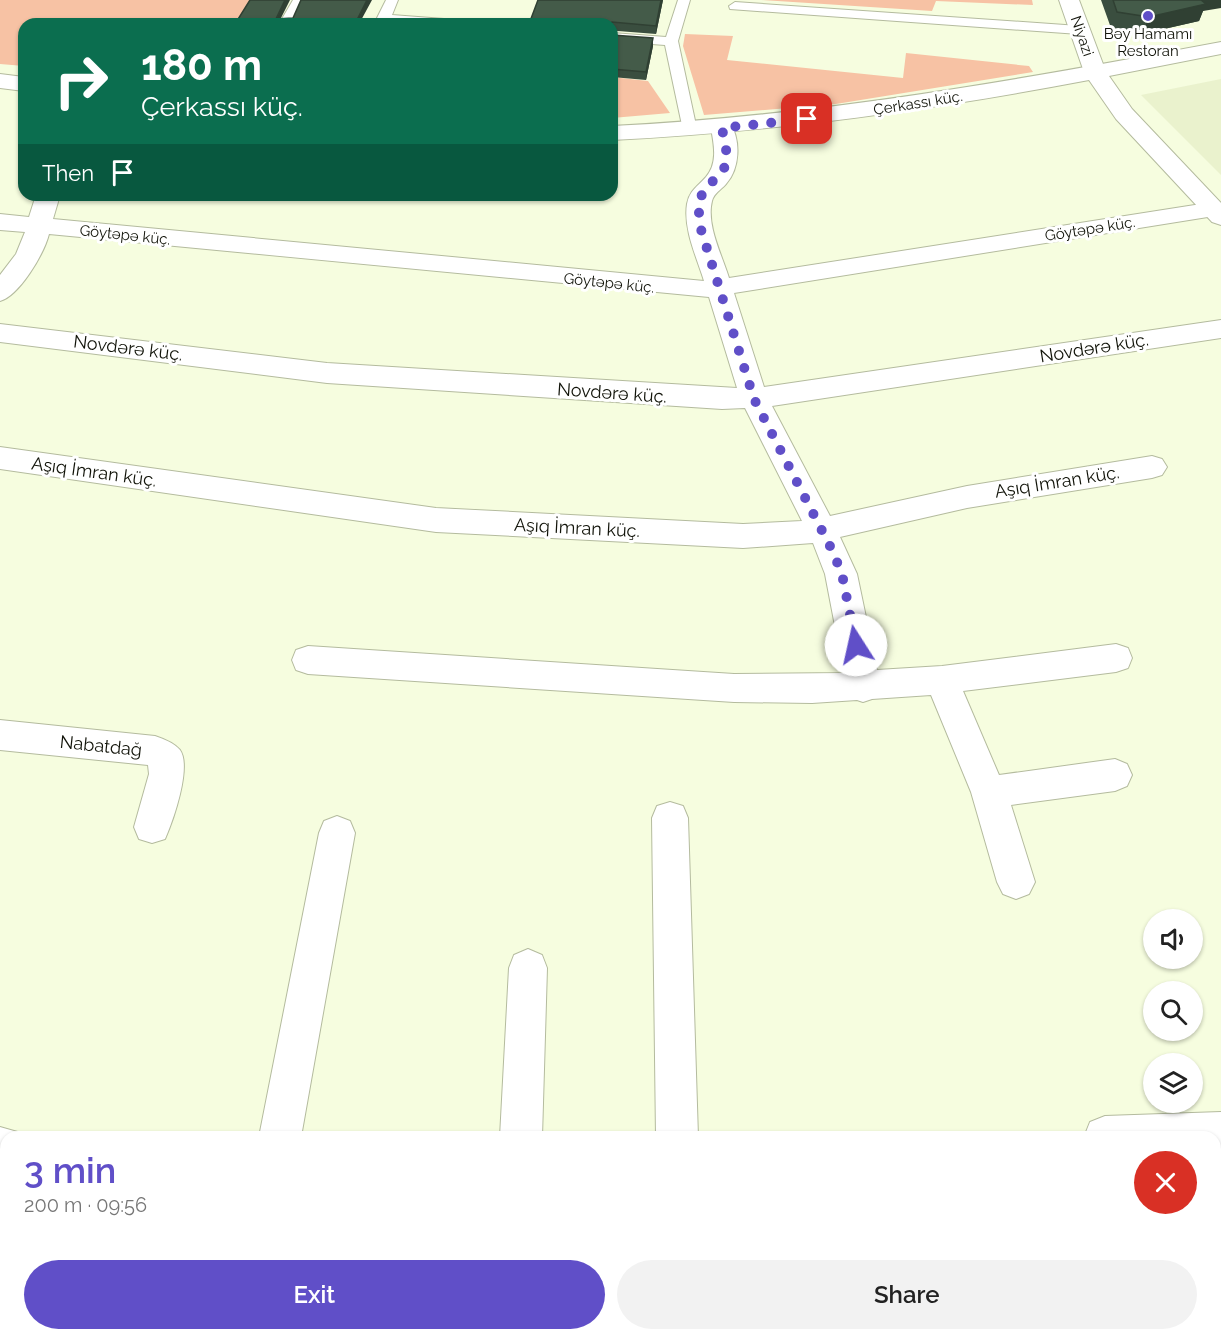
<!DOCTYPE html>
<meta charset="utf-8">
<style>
body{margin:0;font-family:Raleway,sans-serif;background:#f2f2f2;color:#222;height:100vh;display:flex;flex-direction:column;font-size:22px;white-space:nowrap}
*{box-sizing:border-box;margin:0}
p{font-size:20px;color:#767676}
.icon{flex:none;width:33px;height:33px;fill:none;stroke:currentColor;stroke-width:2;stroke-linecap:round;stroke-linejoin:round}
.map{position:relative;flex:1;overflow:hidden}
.details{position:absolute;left:0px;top:1131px;width:1221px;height:210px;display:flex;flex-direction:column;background:#fff;border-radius:18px 18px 0 0;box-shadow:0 2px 4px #0004}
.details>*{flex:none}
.guide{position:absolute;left:18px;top:18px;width:600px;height:183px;border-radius:18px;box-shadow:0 2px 4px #0004;background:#0b6e4f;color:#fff;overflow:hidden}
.buttons{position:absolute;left:1143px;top:909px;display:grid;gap:12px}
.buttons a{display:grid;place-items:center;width:60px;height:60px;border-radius:50%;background:#fff;box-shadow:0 2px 4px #0004;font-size:30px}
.pin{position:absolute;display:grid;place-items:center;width:51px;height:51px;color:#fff;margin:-26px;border-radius:12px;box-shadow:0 3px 9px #0006}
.me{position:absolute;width:66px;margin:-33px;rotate:350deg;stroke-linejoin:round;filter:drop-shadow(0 0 4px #0008)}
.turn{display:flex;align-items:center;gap:21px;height:126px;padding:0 24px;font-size:27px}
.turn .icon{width:78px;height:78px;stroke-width:2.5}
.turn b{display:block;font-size:42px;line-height:51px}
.then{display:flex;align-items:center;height:57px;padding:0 24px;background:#0003;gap:12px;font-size:22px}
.round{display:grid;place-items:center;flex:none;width:63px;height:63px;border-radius:32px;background:#f2f2f2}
.head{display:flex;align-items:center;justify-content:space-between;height:102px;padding:0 24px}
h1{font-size:36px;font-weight:600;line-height:45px;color:#604fc8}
.action{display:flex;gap:12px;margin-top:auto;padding:12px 24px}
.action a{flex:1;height:69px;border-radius:36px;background:#604fc8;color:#fff;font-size:24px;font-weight:600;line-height:69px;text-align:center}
.action a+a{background:#f2f2f2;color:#222}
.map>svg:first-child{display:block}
.built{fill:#eaf2cd}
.green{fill:#f7c2a4}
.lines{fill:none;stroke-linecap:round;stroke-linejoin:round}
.service-casing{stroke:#b4bb9e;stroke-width:2}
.minor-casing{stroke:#b4bb9e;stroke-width:2}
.tertiary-casing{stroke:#b4bb9e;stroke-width:2}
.service{fill:#fff;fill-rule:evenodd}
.minor{fill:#fff;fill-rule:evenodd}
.tertiary{fill:#fff;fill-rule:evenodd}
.rail-casing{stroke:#34372a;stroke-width:8}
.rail{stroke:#fff;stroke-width:5;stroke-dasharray:16;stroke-linecap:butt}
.wall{fill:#3a4e3f}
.shaded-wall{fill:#304033}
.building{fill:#445b49;stroke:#304033;stroke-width:1.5}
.route{stroke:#604fc8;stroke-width:10;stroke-dasharray:0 18}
.poi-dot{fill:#604fc8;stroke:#fff;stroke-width:2}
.labels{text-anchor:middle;stroke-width:6;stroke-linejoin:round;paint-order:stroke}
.far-poi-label{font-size:15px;fill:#111309;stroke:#fff}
.far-street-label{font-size:15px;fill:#111309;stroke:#fff}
.street-label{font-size:18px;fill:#111309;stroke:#fff}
</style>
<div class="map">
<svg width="1221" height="1341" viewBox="0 0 1221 1341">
<rect width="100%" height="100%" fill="#f6fddf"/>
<!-- built -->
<path class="built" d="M1221 79V175L1141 95Z"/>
<!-- green -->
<path class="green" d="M0 0H283L261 24H24V66L0 64Z
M762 0H1032L1033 5 936 1 932 11Z
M685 34 733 36 727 60 903 78 906 53 1029 66 1033 72 836 104 704 115 683 46Z
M612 77 648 81 670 113 612 118Z"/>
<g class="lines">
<defs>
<path id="service" d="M293 0H305L293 24H279Z
M386 0H398L392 15 457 20 464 24 379 21 377 18Z
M678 0H690L678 41 697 130 690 134 683 130 665 45 612 41V33L666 37Z
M735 2 1079 26 1086 30 1079 34 730 9 729 6Z"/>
<path id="minor" d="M1059 0H1079L1106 72 1103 77H1087L1084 72Z
M722 121 730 123C741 140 740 169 726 184 721 190 714 193 712 201 706 225 722 255 729 278L1214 202 1221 203V215L1214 216 734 293 764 387 1221 320V338L772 406 830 516 967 486 1152 456 1162 459 1167 467 1162 475 1152 478 967 508 840 537 857 574 877 670 942 666 1116 644 1128 648 1132 658 1128 668 1116 672 963 691 999 775 1115 759 1127 764 1132 775 1127 786 1115 791 1011 805 1035 882 1029 894 1016 899 1003 894 997 882 971 792 931 695 872 699 863 702 857 700 812 703 734 702 308 674 296 670 292 660 296 650 308 646 734 674 844 673 825 574 813 543 743 548 436 532 0 469V447L436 508 743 524 802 521 745 408 722 409 327 383 0 342V324L327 363 737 388 709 297 49 234C44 254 19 296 0 301V275L16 254 25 232 0 230V214L29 217 36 195H60L53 219 704 281C697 258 683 229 687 204 689 191 698 186 706 177 718 163 714 145 711 128L714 123Z
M0 720 155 736C164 739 174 743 180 750 192 767 173 821 165 839L152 843 139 839 134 827 149 774 148 765 0 750Z
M670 802 683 806 688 818 698 1137H656L652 818 657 806Z
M337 816 350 821 355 833 301 1137H259L319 833 324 821Z
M528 949 542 955 547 968 542 1137H500L509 968 514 955Z
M1221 1112V1154H1215V1137H1084L1090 1122 1105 1116Z
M0 1127 21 1133 22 1137H6V1169H0Z"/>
<path id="tertiary" d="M1221 42V54L1109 76 1132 109 1221 203V225L1212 222 1116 119 1089 80C931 110 773 132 612 140V126C818 116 1019 80 1221 42Z
M0 74 24 77V91L0 88Z"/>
</defs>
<!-- service casing -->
<use href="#service" class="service-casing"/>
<!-- minor casing -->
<use href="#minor" class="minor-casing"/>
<!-- tertiary casing -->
<use href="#tertiary" class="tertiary-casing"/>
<!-- service -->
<use href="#service" class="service"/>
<!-- minor -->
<use href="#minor" class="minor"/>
<!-- tertiary -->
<use href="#tertiary" class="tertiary"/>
<defs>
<path id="rail" d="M1215 1204 1221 1203
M0 1224H6
M1215 1241H1221
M0 1261 6 1262"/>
</defs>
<!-- rail casing -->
<use href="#rail" class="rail-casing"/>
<!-- rail -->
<use href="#rail" class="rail"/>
</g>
<!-- wall -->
<path class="wall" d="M663 0 656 34 529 24Z
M1101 0H1221L1203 11 1199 21 1142 34 1111 28Z
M612 35 653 38V46L646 80 612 77Z"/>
<!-- shaded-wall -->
<path class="shaded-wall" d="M285 0H290L278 24 276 19Z
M367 0H372L359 24 357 20Z
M661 0H663L656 34V26Z
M1196 0H1221V8L1203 11 1199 21 1142 34 1149 17Z
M653 38V46L646 80V72Z"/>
<!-- building -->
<path class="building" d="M250 0H285L276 19 293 18 301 0H367L357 20H365L363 24H235Z
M538 0H661L656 26 612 22 610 24H529Z
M1113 0H1201L1206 4 1149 17 1117 12Z
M612 35 653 38 646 72 612 69Z"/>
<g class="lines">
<!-- route -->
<path class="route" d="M807 119 722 128 727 155 724 169 703 192 699 202V223L754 399 832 550 842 574 856 645"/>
</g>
<!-- markers -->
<circle class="poi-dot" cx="1148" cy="16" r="6"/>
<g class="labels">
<!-- far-poi labels -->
<g class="far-poi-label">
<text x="1148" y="39">Bәy Hamamı<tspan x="1148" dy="17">Restoran</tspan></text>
</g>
<!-- far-street labels -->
<g class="far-street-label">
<text transform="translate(1082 36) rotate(71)" y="5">Niyazi</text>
<text transform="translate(918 103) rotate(-9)" y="5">Çerkassı küç.</text>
<text transform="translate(1090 229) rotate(-9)" y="5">Göytəpə küç.</text>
<text transform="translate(125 235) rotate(6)" y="5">Göytəpə küç.</text>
<text transform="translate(609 283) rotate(6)" y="5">Göytəpə küç.</text>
</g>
<!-- street labels -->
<g class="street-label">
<text transform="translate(128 348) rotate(7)" y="6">Novdərə küç.</text>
<text transform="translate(1094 348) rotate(-9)" y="6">Novdərə küç.</text>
<text transform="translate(612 393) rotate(4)" y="6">Novdərə küç.</text>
<text transform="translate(94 472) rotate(8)" y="6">Aşıq İmran küç.</text>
<text transform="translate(1057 482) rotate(-9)" y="6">Aşıq İmran küç.</text>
<text transform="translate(577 528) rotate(3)" y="6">Aşıq İmran küç.</text>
<text transform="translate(101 746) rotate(6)" y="6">Nabatdağ</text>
</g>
</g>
</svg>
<div class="buttons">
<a><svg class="icon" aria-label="sound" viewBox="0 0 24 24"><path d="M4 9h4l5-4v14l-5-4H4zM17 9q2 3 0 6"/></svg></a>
<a><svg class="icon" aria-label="search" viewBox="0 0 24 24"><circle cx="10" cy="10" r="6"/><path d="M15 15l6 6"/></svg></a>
<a><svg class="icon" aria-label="layers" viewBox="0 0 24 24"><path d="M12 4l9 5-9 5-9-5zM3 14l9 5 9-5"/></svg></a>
</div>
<div class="pin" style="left:807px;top:119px;background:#d93025"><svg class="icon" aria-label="arrive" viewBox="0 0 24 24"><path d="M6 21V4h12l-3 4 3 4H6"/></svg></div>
<svg class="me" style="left:856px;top:645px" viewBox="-20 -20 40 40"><circle r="19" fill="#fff"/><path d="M0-13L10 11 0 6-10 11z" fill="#604fc8"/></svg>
<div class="guide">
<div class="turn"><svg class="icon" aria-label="right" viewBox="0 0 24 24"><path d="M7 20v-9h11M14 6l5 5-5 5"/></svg><div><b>180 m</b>Çerkassı küç.</div></div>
<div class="then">Then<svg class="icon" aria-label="arrive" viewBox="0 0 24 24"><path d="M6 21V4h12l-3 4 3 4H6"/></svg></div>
</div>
<section class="details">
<div class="head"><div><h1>3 min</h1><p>200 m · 09:56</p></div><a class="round" style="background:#d93025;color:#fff"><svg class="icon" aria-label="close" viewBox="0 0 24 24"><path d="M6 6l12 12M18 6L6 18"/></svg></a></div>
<div class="action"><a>Exit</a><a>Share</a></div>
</section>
</div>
